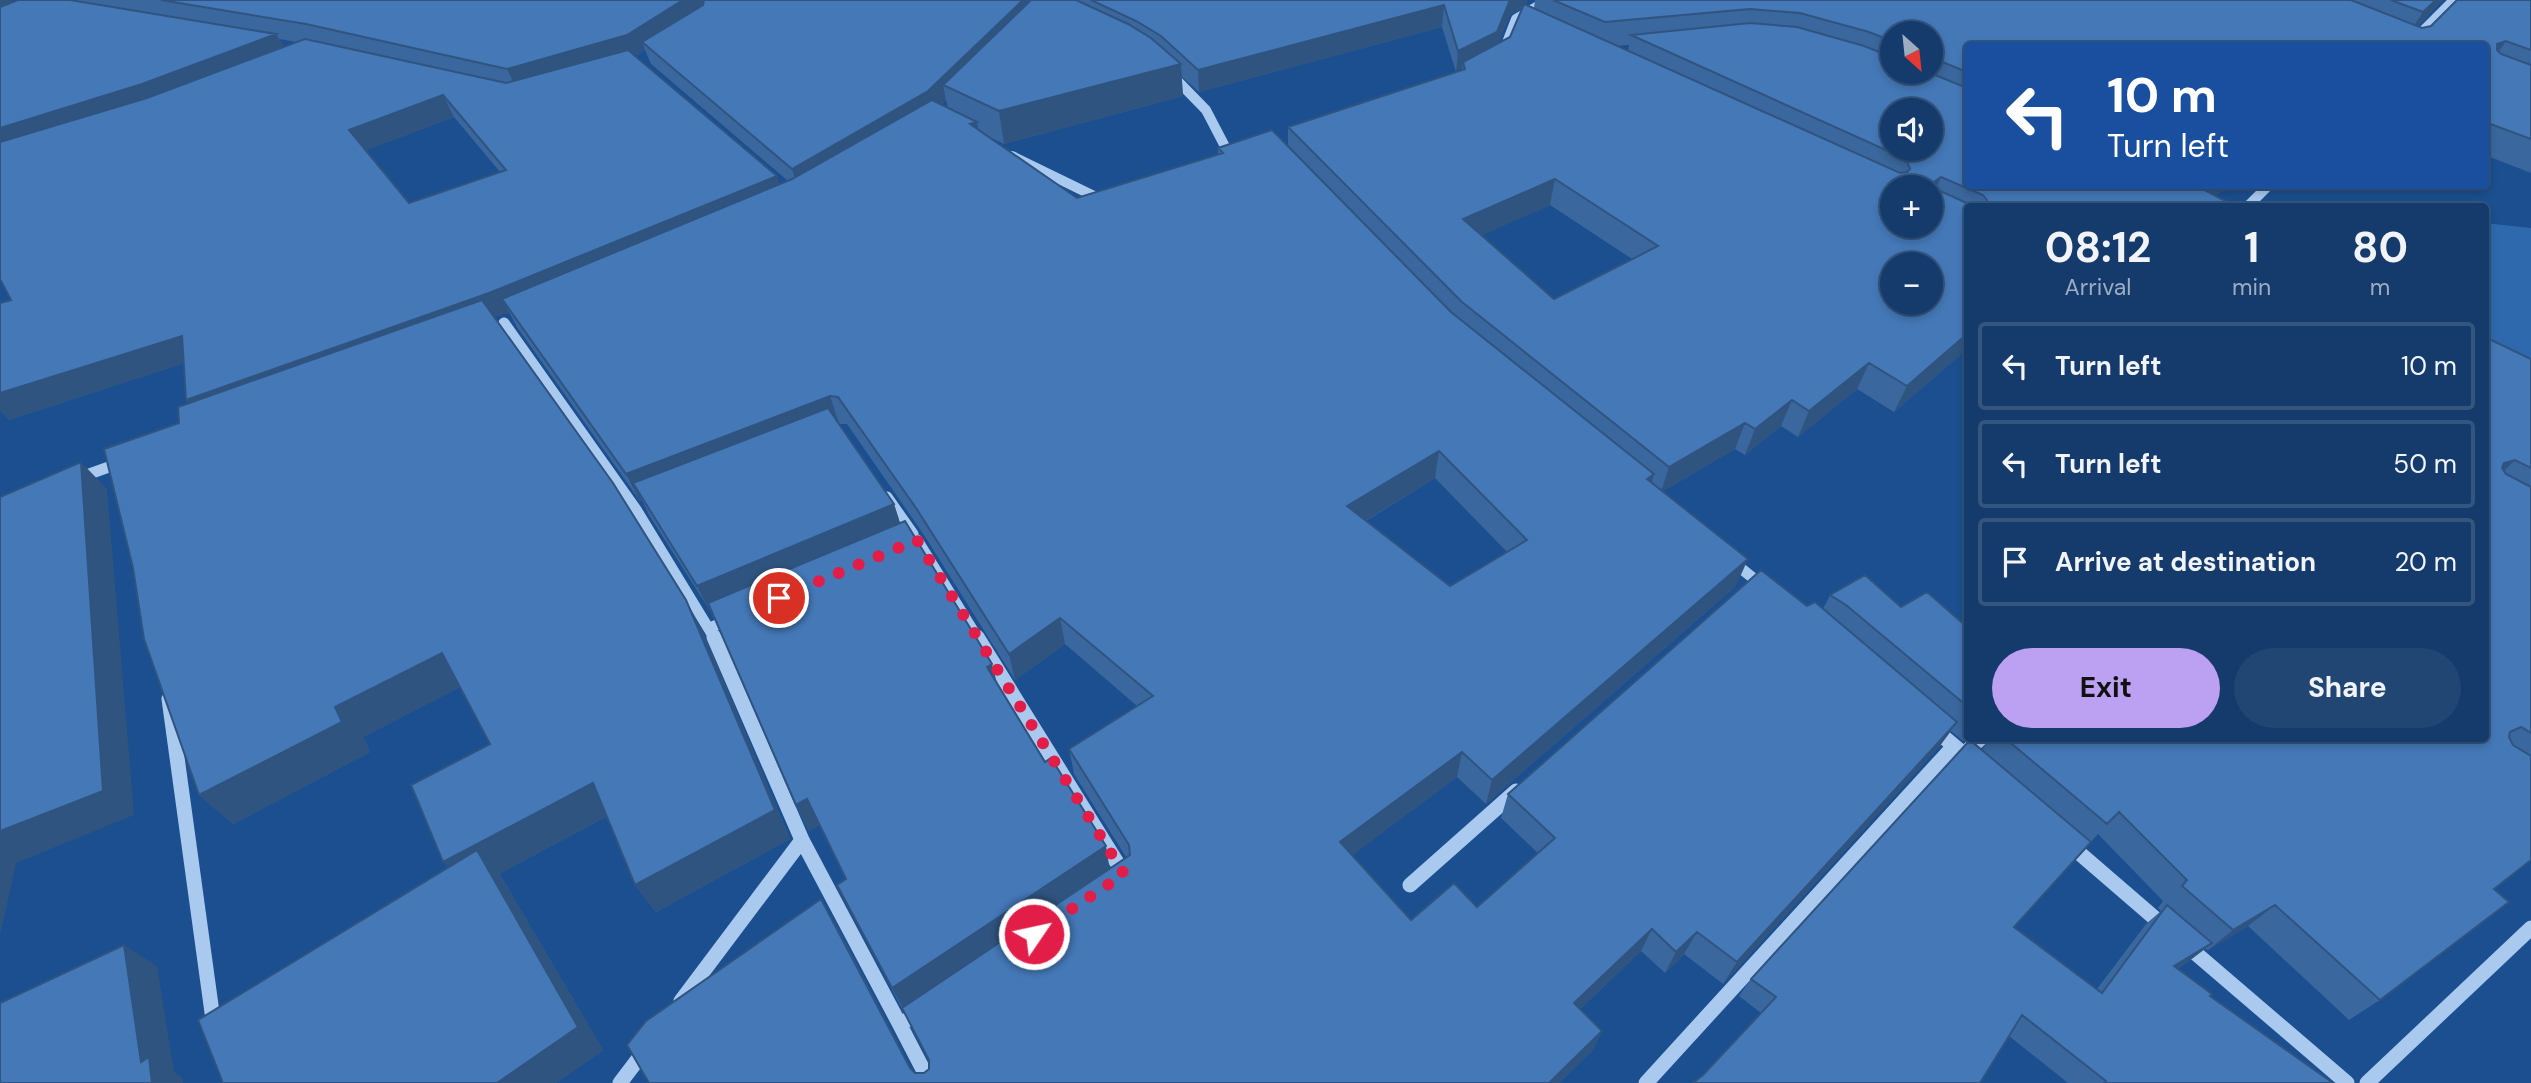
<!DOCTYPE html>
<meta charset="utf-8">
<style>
body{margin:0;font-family:"DM Sans",sans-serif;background:#214673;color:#f1f3f6;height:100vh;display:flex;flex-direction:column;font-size:26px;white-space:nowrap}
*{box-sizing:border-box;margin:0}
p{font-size:23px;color:#9dadc1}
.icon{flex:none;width:38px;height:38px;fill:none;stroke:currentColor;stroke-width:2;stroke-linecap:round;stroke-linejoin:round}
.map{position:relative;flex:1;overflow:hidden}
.side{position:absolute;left:1964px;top:203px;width:525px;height:539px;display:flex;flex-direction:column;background:#143b6b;border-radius:7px;box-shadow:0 4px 10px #0003,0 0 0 2px #33557e}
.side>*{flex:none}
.top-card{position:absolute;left:1964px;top:42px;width:525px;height:147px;border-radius:7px;box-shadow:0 4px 10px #0003,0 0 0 2px #33557e;background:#1a4fa0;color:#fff;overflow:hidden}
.needle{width:46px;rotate:153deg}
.tools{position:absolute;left:1880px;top:21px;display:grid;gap:14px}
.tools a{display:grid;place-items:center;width:63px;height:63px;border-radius:50%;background:#143b6b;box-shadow:0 4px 10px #0003,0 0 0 2px #33557e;font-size:35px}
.pin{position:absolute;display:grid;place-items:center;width:60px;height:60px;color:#fff;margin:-30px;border:4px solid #fff;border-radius:50%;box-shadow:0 2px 7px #0007}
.me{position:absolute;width:77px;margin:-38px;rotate:56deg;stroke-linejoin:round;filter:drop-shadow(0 0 5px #0008)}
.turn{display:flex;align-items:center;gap:24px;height:147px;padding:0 28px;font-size:32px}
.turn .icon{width:91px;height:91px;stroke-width:2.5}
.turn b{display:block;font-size:49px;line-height:60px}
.eta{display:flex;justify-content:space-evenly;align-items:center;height:119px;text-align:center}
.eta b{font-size:42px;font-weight:700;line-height:49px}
.cta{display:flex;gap:14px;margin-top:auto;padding:14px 28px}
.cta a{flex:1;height:80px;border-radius:42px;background:#bca0f2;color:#111;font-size:28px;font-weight:700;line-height:80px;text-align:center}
.cta a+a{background:#214673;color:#f1f3f6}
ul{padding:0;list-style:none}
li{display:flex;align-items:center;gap:21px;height:88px;margin:0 14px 10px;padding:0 14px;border:4px solid #33557e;border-radius:7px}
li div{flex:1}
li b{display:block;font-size:26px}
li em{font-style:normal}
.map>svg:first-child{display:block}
.green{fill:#2e69ad}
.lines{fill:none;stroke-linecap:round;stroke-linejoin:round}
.minor-far2{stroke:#a9c9ee;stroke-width:10}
.minor-far1{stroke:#a9c9ee;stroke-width:11}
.minor{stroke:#a9c9ee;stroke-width:15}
.wall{fill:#3a679d;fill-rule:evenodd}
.shaded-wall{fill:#305480}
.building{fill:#4478b7;stroke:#305480;stroke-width:2;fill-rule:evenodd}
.route{stroke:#e11d48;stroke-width:12;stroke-dasharray:0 21.6}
</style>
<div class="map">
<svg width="2531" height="1083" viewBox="0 0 2531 1083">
<rect width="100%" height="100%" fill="#1b4f8f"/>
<!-- green -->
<path class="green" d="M2485 223 2531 228V369L2485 350Z"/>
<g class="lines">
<!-- minor-far2 -->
<path class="minor-far2" d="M2408 46 2454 0
M1503 53 1516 19 1548 0
M1169 72 1206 110 1231 158
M1012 156 1096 197 1104 196
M2248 206 2268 186"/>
<!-- minor-far1 -->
<path class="minor-far1" d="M504 323 637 511 715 639
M78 478 123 462
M887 497 913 534
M902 546 917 540 978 639
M1732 561 1764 587
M710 628 730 619"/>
<!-- minor -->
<path class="minor" d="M714 637 802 840 900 1025 920 1011
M977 637 1124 874 1121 876
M169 699 214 1027
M1934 729 1971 760
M1964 754 1981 738
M2070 845 2165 927
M1410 885 1516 791
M2186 945 2347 1083
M681 1001 802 840
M900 1025 930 1083
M620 1083 645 1050
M1646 1083 1954 746
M2367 1083 2531 928"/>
</g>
<!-- wall -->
<path class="wall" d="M0 0H11L12 2 18 0H703L702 6 704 0H1527L1526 5 1534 8 1535 0H2443L2418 26 2422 28 2531 0V173L2485 155V46H1967V186H2232L2215 195 2235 206H1967V349L1894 412 1857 389 1798 437 1781 426 1745 455 1735 449 1663 491 1736 586 1486 804 1457 777 1352 855 1411 920 1477 907 1538 853 1501 818 1508 794 1807 606 1823 609 1830 595 1901 607 1967 627V738L1963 741 1951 731 1939 747 1723 984 1684 954 1665 973 1641 951 1580 1009 1602 1031 1592 1051 1559 1083H649L834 921 912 1070 915 1073H924L929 1069V1060L837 885 846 879 820 825 809 831 796 805 714 617 649 515 642 500 640 501 517 327 509 312 495 317 703 632 790 839 656 912 635 885 607 816 499 874 502 878 603 1050 556 1083H223L448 868 490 744 460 687 363 737 370 752 233 824 199 795 179 423 188 403 186 400 184 363 9 420 11 300ZM1523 7 1510 37 1498 43 1510 15ZM1442 27 1456 72 1288 127V146L1218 148V154L1077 198 983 134 1004 144 1183 96 1181 76 1199 92ZM1892 33H1930V72H1892ZM279 39 297 42 284 47ZM1629 45 1628 51 1617 46ZM645 50 651 64 788 181 780 184 635 56ZM946 100 948 108 941 105ZM454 117 500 172 409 203 366 150ZM1550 205 1632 259 1554 299 1482 235ZM838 424H847L924 535 1015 680 1065 644 1137 706 1069 749 1074 774 1126 857 1110 868 900 523 894 504ZM1435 478 1507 552 1450 586 1366 521Z
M2485 337 2531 359V860L2494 889 2380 1000 2349 1020 2248 926 2208 950 2205 949 2189 961 2177 969 2210 996 2333 1083H2068L2009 1036 1703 1075 1761 1013 1739 996 1751 979 1982 750 1990 738H2485ZM2098 834 2163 901 2158 908 2161 911 2146 924 2097 989 2014 927Z"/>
<!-- shaded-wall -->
<path class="shaded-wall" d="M0 0H11L20 12 0 21Z
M683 0H703L699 16 642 42 645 50 635 56 517 90 507 69Z
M1023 0H1048L943 85 946 100 932 113 799 191 792 169Z
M1510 0H1527L1526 4 1510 15 1494 54 1463 62 1462 70 1456 73 1458 51Z
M2436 0H2443L2406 38 2423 12Z
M1444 5 1442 27 1199 92 1198 70Z
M276 34 289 56 0 155V128Z
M2506 41 2488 66 2497 44Z
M1181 64 1183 96 1004 144 999 111Z
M443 95 454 117 362 152 349 130Z
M977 122 982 149 970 124Z
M777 176 784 198 502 299 509 312 501 315 204 422 186 400Z
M1941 177 1930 202 1934 182Z
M1555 179 1550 205 1460 245 1463 219Z
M2207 186H2232L2196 206H2194Z
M1967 334V349L1894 412 1907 386Z
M182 336 200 358 9 420 0 411V382Z
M1869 363 1857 389 1798 437 1809 411Z
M830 396 839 423 643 500 633 483 642 500 640 501 626 474Z
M1792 400 1781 426 1745 455 1755 429Z
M1745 423 1735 449 1661 492 1669 467Z
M1439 451 1435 478 1345 533 1347 506Z
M2515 460 2489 486 2504 463Z
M81 462 107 489 134 815 16 863 0 936V831Z
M1654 474 1646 501 1647 479Z
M894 504 904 536 713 618 697 586Z
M1748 559 1736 586 1486 804 1492 780Z
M686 600 703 632 790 839 656 912 635 885Z
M1060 618 1065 644 1015 680 1009 654Z
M442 653 466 684 363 737 370 752 233 824 199 795 335 707Z
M992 664 999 691 987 667Z
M1957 722 1939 747 1723 984 1737 962Z
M1462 752 1457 777 1338 866 1340 842Z
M593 783 614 812 499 874 502 878 603 1050 556 1083H497L470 890 443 862Z
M807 799 821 825 809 831 796 805Z
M1106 846 1110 871 904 1010 892 988Z
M2275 905 2248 926 2208 950 2233 930Z
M1652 929 1641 951 1565 1023 1574 1003Z
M1697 932 1684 954 1665 973 1676 952Z
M2212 943 2189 961 2152 984 2174 966Z
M124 945 157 966 174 1072 182 1077 183 1083H152L141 1062Z
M1602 1031 1592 1051 1559 1083H1549Z"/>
<!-- building -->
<path class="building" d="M18 0H70L276 34 142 84 0 128V7Z
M161 0H683L627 35 507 69 306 24Z
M704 0H1023L928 91 792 169 642 42 703 5Z
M1031 0H1076L1128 24 1151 38 1181 64 999 111 943 85Z
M1091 0H1510L1497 32 1458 51 1444 5 1198 70 1161 36 1136 21Z
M1553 0H2351L2422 28 2431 26 2457 0H2531V50L2506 41 2497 44V50L2501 54 2531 65V139L2485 122V46H1967V72L1930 57V33H1892V41L1869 32 1800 13 1750 9 1605 22Z
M2391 0H2436L2423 12Z
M1524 4 1900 173 1907 172 1910 169 1906 159 1631 35 1750 23 1797 27 1864 46 1892 57V72H1928L1967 88V186H2197L2235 206H1980L1986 205 1987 200 1983 195 1941 177 1934 182 1938 190 1973 206H1967V334L1907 386 1869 363 1809 411 1792 400 1755 429 1745 423 1669 467 1462 302 1288 127 1465 69 1463 62 1510 37ZM1892 110H1930V149H1892ZM1555 179 1658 246 1554 299 1463 219ZM1892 187H1930V226H1892ZM1892 264H1930V303H1892Z
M305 39 506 83 628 50 777 176 489 293 186 400 182 336 0 393V303L11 300 0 279V142L147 98ZM443 95 506 170 409 203 349 130Z
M932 100 977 122 970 124 1077 198 1223 153 1218 148 1272 130 1451 312 1654 474 1647 479 1748 559 1492 780 1462 752 1340 842 1411 920 1454 883 1477 907 1555 838 1508 794 1761 570 1807 606 1815 602 1957 722 1737 962 1697 932 1676 952 1652 929 1574 1003 1602 1031 1549 1083H649L627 1045 646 1021 821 899 910 1068 915 1073H924L929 1069V1060L902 1008 1130 855 1129 845 1069 749 1153 696 1060 618 1009 654 916 508 838 397 830 396 626 474 502 299 792 179ZM1439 451 1527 540 1450 586 1347 506Z
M482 300 613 483 686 600 775 810 635 885 593 783 443 862 411 785 490 744 442 653 335 707 342 722 199 795 144 639 133 568 104 449 179 423 178 407Z
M2485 337 2531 359V468L2515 460 2504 463 2502 468 2506 474 2531 487V733L2521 727 2510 732 2509 737 2513 745 2531 756V860L2494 889 2509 902 2380 1000 2275 905 2233 930 2182 886 2187 880 2119 812 2107 824 2005 738H2485Z
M828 408 894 504 697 586 633 483Z
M81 462 103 791 0 831V497Z
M905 521 992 664 987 667 1045 762 1051 758 1106 846 892 988 837 885 846 879 807 799 796 805 708 603Z
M1865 575 1901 607 1927 592 1967 627V706L1846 605 1830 595Z
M1970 740 2091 842 2014 927 2102 993 2167 905 2212 943 2174 966 2212 994 2210 996 2333 1083H2104L2106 1081 2022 1015 1980 1083H1693L1703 1075 1776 997 1751 979Z
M477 850 578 1027 497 1083H223L198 1020Z
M124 945 141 1062 149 1057 152 1083H0V1003Z"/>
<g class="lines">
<!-- route -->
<path class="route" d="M779 598 917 540 1124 874 1034 934"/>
</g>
</svg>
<div class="tools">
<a><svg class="needle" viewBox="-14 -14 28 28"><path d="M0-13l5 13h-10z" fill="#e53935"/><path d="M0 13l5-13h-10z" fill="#9dadc1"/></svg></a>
<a><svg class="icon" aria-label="sound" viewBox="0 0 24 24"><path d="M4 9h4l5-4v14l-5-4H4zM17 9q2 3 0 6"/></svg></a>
<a>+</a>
<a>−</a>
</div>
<div class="pin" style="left:779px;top:598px;background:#d93025"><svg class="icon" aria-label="arrive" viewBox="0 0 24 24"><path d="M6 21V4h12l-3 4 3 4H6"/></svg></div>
<svg class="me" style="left:1034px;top:934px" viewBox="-20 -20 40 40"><circle r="17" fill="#e11d48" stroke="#fff" stroke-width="3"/><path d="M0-11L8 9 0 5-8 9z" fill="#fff"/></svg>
<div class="top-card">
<div class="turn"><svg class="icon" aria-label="left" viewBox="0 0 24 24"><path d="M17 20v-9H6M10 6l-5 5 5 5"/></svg><div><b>10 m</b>Turn left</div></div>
</div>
<section class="side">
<div class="eta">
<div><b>08:12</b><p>Arrival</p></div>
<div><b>1</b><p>min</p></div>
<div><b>80</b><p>m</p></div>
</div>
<ul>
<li><svg class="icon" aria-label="left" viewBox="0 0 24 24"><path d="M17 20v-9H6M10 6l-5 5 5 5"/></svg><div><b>Turn left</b></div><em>10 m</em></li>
<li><svg class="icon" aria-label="left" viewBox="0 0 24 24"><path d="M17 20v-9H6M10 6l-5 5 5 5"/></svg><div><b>Turn left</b></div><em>50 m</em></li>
<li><svg class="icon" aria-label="arrive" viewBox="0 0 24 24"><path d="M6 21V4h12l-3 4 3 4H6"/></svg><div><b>Arrive at destination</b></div><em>20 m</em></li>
</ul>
<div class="cta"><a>Exit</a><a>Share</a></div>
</section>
</div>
